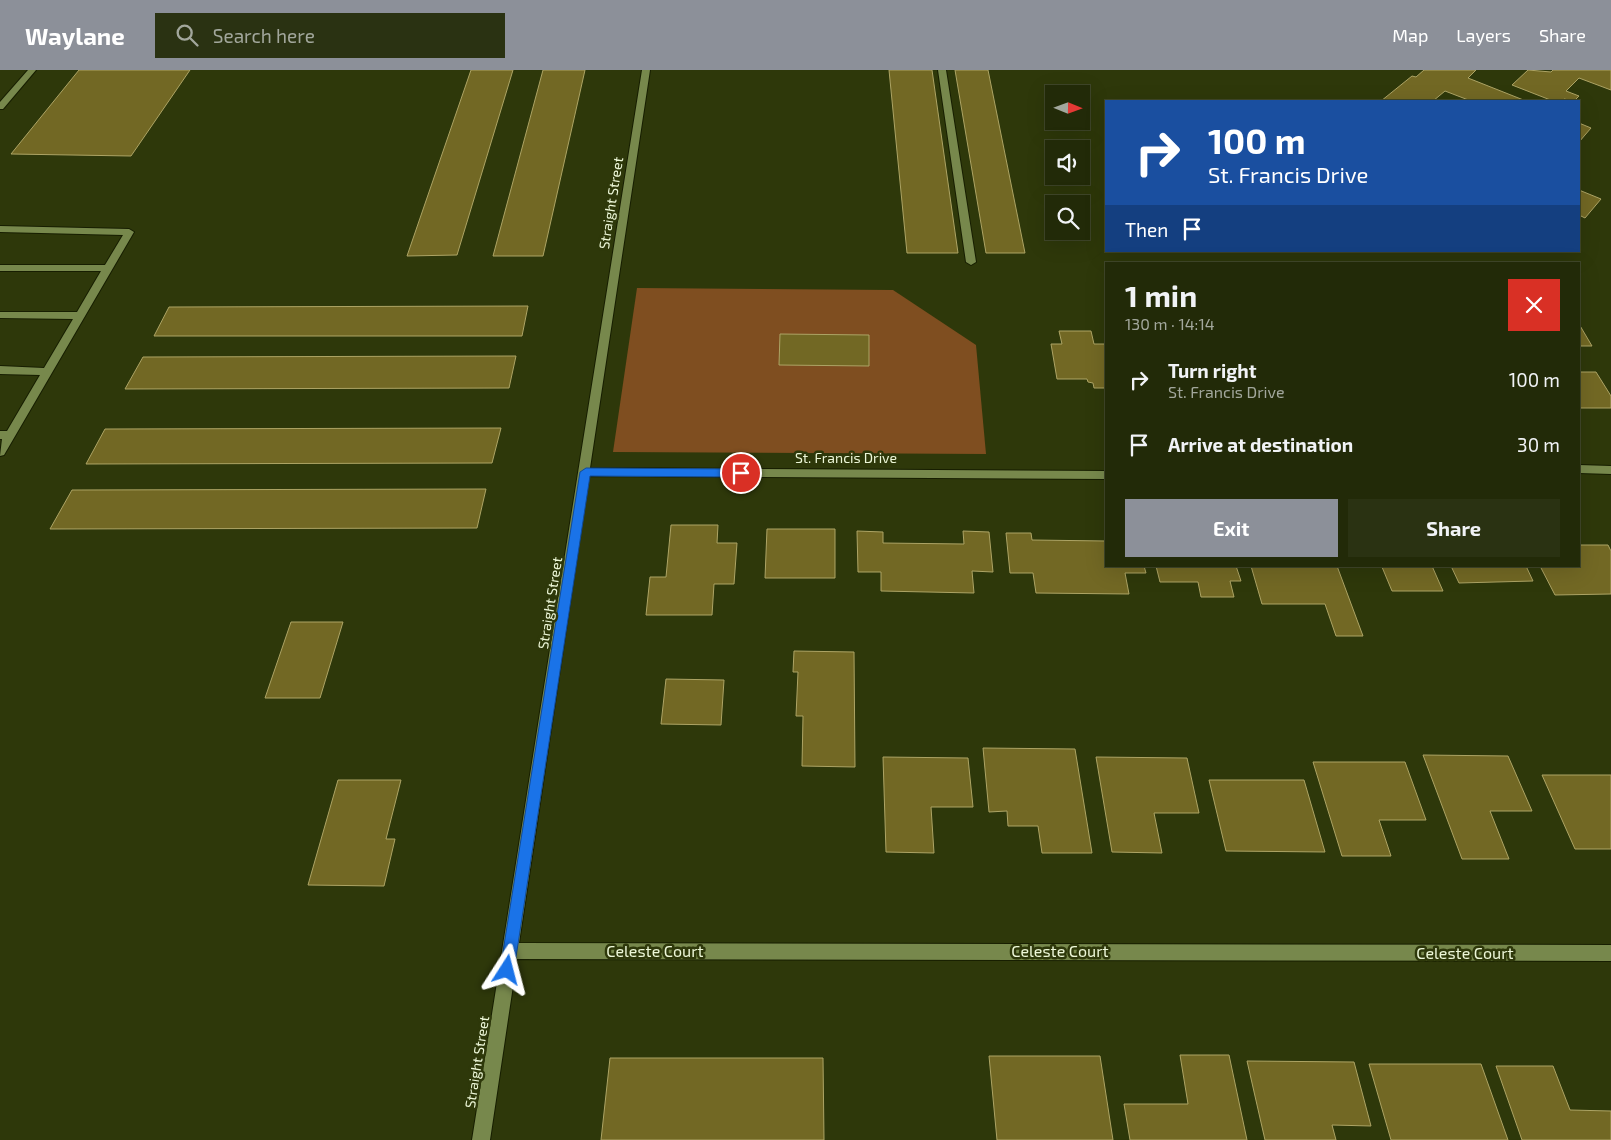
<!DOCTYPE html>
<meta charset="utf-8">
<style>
body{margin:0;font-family:"Exo 2",sans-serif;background:#2a3212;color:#f1f3f6;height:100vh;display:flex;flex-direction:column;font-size:19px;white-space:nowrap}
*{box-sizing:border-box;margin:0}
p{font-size:16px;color:#a2a79c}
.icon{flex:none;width:28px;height:28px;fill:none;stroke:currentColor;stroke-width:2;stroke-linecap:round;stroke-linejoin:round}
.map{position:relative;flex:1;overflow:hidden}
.details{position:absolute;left:1105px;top:192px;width:475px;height:305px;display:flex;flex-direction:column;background:#222a08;border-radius:0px;box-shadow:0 5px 20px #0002,0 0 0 1px #3f4629}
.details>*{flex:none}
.top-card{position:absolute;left:1105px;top:30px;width:475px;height:152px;border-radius:0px;box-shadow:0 5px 20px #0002,0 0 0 1px #3f4629;background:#1a4fa0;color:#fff;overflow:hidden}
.needle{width:32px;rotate:91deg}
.fabs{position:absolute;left:1045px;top:15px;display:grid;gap:10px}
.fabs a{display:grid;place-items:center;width:45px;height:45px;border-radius:0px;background:#222a08;box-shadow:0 5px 20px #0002,0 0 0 1px #3f4629;font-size:25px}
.pin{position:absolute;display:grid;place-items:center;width:42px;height:42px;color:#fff;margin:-21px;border:2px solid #fff;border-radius:50%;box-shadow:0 1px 5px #0007}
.me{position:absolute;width:55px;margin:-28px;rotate:9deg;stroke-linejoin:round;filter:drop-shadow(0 0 4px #0008)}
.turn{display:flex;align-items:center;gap:18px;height:105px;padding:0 20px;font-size:22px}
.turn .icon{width:65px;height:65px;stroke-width:2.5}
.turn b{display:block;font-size:35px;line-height:42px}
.then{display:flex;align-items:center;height:48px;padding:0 20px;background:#0003;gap:10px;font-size:19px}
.round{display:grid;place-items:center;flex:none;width:52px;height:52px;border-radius:0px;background:#2a3212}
.overview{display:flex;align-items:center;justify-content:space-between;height:85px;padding:0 20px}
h1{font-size:30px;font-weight:700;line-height:38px}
.action{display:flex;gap:10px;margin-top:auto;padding:10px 20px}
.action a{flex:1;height:58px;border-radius:0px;background:#8c9099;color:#fff;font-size:20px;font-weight:700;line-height:58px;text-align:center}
.action a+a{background:#2a3212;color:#f1f3f6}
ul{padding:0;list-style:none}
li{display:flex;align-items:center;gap:15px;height:65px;padding:0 20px}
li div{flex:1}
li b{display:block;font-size:19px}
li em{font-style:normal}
header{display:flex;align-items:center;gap:30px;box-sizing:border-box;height:70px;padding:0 25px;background:#8c9099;color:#fff}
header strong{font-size:24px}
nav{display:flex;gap:28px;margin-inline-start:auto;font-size:18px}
.search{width:350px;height:45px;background:#2a3212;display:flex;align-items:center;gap:12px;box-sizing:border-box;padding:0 18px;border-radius:0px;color:#a2a79c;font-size:19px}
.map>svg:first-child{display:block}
.forest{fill:#7f4e20}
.building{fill:#726824;stroke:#ada465}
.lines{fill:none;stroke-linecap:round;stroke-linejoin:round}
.minor-casing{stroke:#171e01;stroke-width:2}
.minor{fill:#77884c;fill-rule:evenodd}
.route{fill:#1a73e8;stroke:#114b97}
.labels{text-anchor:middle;stroke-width:5;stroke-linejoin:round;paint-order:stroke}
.street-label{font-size:14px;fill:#edf7d8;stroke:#2e380a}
.near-street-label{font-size:16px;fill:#edf7d8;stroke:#2e380a}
</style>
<header>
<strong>Waylane</strong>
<div class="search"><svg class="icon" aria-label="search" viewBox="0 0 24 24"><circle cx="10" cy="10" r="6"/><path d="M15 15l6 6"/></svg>Search here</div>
<nav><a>Map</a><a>Layers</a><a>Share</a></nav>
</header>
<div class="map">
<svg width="1611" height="1070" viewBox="0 0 1611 1070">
<rect width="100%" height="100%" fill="#2e380a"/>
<!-- forest -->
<path class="forest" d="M637 218 893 220 976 275 986 384 613 382Z"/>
<!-- building -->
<path class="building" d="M79 0H190L131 86 11 84Z
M471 0H513L457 185 407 186Z
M543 0H585L543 186H493Z
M889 0H932L958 183H907Z
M955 0H988L1025 183H986Z
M1424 0H1476L1468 8 1526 31H1471L1445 21 1433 31H1381L1412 6 1416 7Z
M1528 0 1551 2 1553 0H1611V20L1579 8 1566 21 1579 26 1574 31 1564 29 1562 31H1553L1512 15Z
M1579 53 1591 58 1579 72Z
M1579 120 1601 129 1585 148 1579 145Z
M528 236 522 266H154L169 237Z
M1579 254 1592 276H1579Z
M1059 261H1091L1094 274H1106V318H1094L1093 313 1088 312 1087 309H1057L1051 274H1062Z
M780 264 869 265V296L779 295Z
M516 286 509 318 125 319 143 287Z
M1579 302H1596L1611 326V338H1579Z
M501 358 492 393 86 394 105 359Z
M486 419 477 458 50 459 72 420Z
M671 455H718L717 473H737L734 514H714L712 545H646L650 507H666Z
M767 459H835V508H765Z
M857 461 883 462V473L964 474 963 461 989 462 993 502 972 501 974 523 881 521V502H858Z
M1006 463H1031L1032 470 1106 471V496H1144L1146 503H1125L1129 524 1036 523 1033 503H1010Z
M1579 475H1608L1611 481V524L1555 525 1540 496H1579Z
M1156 496H1236L1241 511H1230L1234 527H1201L1198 512H1160Z
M1251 496H1337L1363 566H1336L1325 534H1262Z
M1432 496 1443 521H1392L1382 497 1352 496Z
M1451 496H1526L1533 511 1459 513Z
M291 552H343L320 628H265Z
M794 581 854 582 855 697 802 696 803 646H796L798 602H793Z
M666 609 724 610 721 655 661 654Z
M983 678 1075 679 1092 783H1042L1038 756H1008L1007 741 989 742Z
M1423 685 1508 686 1532 741H1490L1509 789H1462Z
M883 687 968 688 973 737H931L934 783 886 782Z
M1096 687 1187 688 1199 743H1154L1162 783 1112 782Z
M1313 692H1405L1426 750H1379L1391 786H1342Z
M1542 705H1611V779H1575Z
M338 710H401L386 769H395L384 816 308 815Z
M1209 710H1304L1325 782 1226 781Z
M1180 985H1229L1247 1070H1130L1124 1034H1188Z
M989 986H1100L1113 1070H997Z
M610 988H823L824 1070H601Z
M1247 991 1354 992 1371 1056 1332 1055 1336 1070H1265Z
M1369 994H1481L1508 1070H1391Z
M1496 996H1553L1570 1040 1611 1041V1070H1522Z"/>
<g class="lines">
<defs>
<path id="minor" d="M28 0H36L3 39H0V32Z
M642 0H650L590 398 1106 401V409L589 406 519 873 1611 875V891L517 889 490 1070H472Z
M938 0H946L976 192 971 195 966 192Z
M0 156 129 159 134 162 4 385 0 386 2 369H0V361H7L40 305 0 304V296L44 298 73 249 0 248V242H77L101 201H0V195H105L123 165 0 162Z
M1579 395 1611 396V404L1579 403Z"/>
</defs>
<!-- minor casing -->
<use href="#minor" class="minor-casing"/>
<!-- minor -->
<use href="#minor" class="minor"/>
</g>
<!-- route -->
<path class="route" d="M586 398 741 399 746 403 741 407 590 406 514 900 512 905 507 907 502 905 500 900 580 402Z"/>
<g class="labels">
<!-- street labels -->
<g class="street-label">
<text transform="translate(611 133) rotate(-81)" y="5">Straight Street</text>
<text x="846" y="393">St. Francis Drive</text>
<text transform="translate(550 533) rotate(-81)" y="5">Straight Street</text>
<text transform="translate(477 992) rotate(-81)" y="5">Straight Street</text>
</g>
<!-- near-street labels -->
<g class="near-street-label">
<text x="655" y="887">Celeste Court</text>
<text x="1060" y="887">Celeste Court</text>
<text x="1465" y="889">Celeste Court</text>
</g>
</g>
</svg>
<div class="fabs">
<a><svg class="needle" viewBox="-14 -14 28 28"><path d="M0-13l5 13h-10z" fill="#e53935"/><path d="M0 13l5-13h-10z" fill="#a2a79c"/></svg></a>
<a><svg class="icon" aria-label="sound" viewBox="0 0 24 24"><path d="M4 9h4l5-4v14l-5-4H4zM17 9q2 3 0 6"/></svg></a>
<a><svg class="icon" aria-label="search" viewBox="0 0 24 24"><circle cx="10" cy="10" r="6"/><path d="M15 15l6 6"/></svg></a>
</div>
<div class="pin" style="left:741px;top:403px;background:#d93025"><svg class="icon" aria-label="arrive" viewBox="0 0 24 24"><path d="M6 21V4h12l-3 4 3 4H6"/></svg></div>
<svg class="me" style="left:507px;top:900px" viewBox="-20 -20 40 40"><path d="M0-17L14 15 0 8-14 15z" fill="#1a73e8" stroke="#fff" stroke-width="4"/></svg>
<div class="top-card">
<div class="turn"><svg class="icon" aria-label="right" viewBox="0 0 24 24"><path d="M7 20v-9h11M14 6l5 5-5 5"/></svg><div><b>100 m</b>St. Francis Drive</div></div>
<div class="then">Then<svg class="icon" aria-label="arrive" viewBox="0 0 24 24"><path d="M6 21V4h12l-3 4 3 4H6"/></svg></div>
</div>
<section class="details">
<div class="overview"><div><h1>1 min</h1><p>130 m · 14:14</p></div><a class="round" style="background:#d93025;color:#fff"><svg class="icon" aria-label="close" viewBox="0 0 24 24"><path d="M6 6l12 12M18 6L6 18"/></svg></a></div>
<ul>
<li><svg class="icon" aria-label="right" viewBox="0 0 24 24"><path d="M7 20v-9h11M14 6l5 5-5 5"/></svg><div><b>Turn right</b><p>St. Francis Drive</p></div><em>100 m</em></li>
<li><svg class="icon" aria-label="arrive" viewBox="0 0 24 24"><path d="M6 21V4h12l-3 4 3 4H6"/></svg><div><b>Arrive at destination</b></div><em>30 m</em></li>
</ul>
<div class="action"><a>Exit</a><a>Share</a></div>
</section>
</div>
